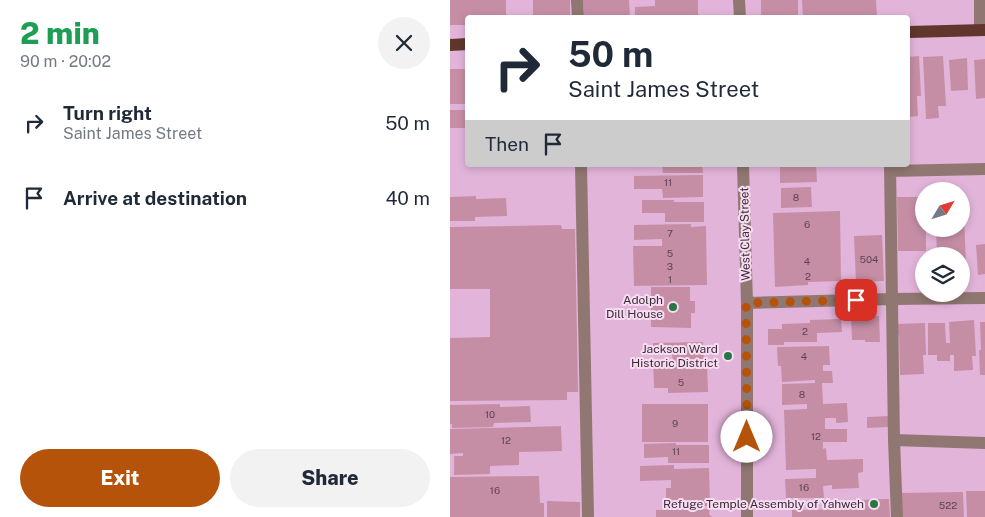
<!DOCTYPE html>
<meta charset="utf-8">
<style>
body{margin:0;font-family:"Public Sans",sans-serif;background:#f2f2f3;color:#1f2937;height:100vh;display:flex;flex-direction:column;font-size:19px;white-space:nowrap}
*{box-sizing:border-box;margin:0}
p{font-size:16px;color:#747a83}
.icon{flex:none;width:28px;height:28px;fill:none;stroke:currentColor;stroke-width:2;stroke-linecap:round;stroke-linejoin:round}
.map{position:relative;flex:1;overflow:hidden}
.details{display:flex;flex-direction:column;background:#fff;width:450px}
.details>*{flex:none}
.top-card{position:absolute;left:15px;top:15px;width:445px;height:152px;border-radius:5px;box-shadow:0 2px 8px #0003;background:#fff;color:#1f2937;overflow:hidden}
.needle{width:32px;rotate:52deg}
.fabs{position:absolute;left:465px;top:182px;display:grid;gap:10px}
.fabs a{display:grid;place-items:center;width:55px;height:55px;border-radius:50%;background:#fff;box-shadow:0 2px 8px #0003;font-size:25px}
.pin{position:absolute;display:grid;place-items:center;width:42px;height:42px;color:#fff;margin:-21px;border-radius:10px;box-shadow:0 2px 8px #0006}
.me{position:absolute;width:55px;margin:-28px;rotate:0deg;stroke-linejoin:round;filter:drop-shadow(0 0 4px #0008)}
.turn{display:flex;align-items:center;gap:18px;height:105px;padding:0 20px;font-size:22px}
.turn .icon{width:65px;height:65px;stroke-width:2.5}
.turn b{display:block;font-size:35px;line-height:42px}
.then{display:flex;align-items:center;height:48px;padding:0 20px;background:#0003;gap:10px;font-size:19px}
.round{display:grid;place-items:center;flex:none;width:52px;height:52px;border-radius:26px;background:#f2f2f3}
.headline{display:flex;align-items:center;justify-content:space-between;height:85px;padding:0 20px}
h1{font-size:30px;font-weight:800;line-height:38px;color:#1e9e55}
.button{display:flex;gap:10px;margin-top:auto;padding:10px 20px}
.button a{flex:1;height:58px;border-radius:30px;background:#b45309;color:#fff;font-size:20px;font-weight:800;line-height:58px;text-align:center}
.button a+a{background:#f2f2f3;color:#1f2937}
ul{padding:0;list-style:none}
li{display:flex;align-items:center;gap:15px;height:75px;padding:0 20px}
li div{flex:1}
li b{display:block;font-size:19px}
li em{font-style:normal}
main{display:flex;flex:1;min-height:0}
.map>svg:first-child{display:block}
.building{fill:#c68ea5}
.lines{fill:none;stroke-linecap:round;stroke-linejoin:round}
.minor{stroke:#907771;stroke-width:12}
.major{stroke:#60362d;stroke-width:12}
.route{stroke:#b45309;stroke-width:9;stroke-dasharray:0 16.2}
.poi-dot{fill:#287645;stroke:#f6ddf1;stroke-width:2}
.labels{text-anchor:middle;stroke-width:4;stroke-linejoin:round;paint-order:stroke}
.number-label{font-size:10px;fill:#5e4354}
.street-label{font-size:12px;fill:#3c2a39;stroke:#f6ddf1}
.poi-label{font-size:12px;fill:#3c2a39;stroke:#f6ddf1;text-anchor:end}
</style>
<main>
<section class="details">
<div class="headline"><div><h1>2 min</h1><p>90 m · 20:02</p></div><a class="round"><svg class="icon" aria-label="close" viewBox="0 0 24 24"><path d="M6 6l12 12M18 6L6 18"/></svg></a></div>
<ul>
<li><svg class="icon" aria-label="right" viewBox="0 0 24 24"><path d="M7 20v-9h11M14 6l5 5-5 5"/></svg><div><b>Turn right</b><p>Saint James Street</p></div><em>50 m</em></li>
<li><svg class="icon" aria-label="arrive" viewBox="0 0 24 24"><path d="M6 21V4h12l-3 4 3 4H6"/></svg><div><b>Arrive at destination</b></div><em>40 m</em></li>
</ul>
<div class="button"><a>Exit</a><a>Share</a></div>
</section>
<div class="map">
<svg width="535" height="517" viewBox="0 0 535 517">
<rect width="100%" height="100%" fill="#e3b4da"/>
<!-- building -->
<path class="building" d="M0 0H56V18H18V25H0Z
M83 0H120V18H83Z
M133 0H179L180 18H134Z
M205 0H248V18H185V7L205 6Z
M311 0H348V18H311Z
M352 0H426L427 18H416L417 16 353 18Z
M469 56 471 96H467L468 116 458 117V57Z
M493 56 496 106H488L489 118 476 119 473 57Z
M517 58 518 90 501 91 499 60Z
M535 59V98L526 99 524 60Z
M0 69H18V104H0Z
M0 110H18V128H0Z
M212 165H252L253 173H213Z
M330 165H366L367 182 330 183Z
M253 175V197L213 198 212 189H184V176Z
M361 187 362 207 331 208V188Z
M511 195H513L516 262H511V256H487L486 229H511Z
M26 196V199L56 198 57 216 25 217V221H0V197Z
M447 197H474V229H476V251H448Z
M192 200H224V202H254V222H215V213H192Z
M390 211 391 281 358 282V285L325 287 323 213Z
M241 224V227L256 226 257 285 184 286 183 246H212V239L184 240V225Z
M111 225 112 229H125L128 392H117V400L0 401V338L40 337V289H0V227Z
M432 235 434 281 406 282 404 236Z
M535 244V274L528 275 526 245Z
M201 287H240V301H245V313H241V328L201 327Z
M429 316 430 342H415V340H402L401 317Z
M391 319 392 332 367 333V342H334V345H318V329H332V324L360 323V320Z
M524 320 526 356H522L523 370 504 371V355H500V361H487V355H478V323H495L496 343H500L499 322Z
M530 322H535V375H530L529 350H531Z
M475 323 476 355H473L474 374 450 375 449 335H447V324Z
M253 342 254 361 257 360 258 392 218 393V388H204L203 361H223L222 354H203V343Z
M379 346 380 365H373V371H382L383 383H372L373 404 397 403 398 422 386 423V418H375V429H397V442H373V449L376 448 377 460 413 459V472L408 473 409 488 382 489V485L373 486 374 498H336L335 479 366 478V469L336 470 334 410 357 409V404L332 405V384L365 383V380L332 382 331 366H328L327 347Z
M50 404V407L80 406 81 422 44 423 43 427 2 428V424H0V405Z
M192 404H258V442H192Z
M438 416V427L417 428V417Z
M111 426 112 451 69 452V465L40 466V474L4 475V456H13V453L0 454V429Z
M226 443V445H259V463H218V457L194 458V444Z
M224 465V469L259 468 260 506 216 507V488H221V480L190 481V466Z
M89 476 90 503H94V517H0V477Z
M516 491H535V517H517Z
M513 492 514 517H451L450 493Z
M439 499 440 517H342V510L408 509V500Z
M97 501 130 502V517H97Z
M260 509 259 514 262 517H206V510Z"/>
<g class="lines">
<!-- minor -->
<path class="minor" d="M127 0 128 18
M289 0 290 18
M530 0V30
M131 165 138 517
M293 165 297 303V517
M440 165 444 440 447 517
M440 171 535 169
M297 303 442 299 535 298
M444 440 535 443"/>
<!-- major -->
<path class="major" d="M458 32 535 30
M0 45 18 44"/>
</g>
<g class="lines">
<!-- route -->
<path class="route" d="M297 437 296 303 406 300"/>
</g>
<!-- markers -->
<g class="poi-dot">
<circle cx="223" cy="307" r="5"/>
<circle cx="278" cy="356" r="5"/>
<circle cx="424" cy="504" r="5"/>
</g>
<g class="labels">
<!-- number labels -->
<g class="number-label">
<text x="218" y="186">11</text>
<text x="346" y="201">8</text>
<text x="357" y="228">6</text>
<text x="220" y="237">7</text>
<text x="220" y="257">5</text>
<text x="419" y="263">504</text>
<text x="357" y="265">4</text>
<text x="220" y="270">3</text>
<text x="358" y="280">2</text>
<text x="220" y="283">1</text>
<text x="355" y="335">2</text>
<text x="354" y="360">4</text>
<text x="231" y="386">5</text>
<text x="352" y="398">8</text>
<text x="40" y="418">10</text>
<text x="225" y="427">9</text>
<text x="366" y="440">12</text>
<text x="56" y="444">12</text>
<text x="226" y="455">11</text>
<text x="354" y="491">16</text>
<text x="45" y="494">16</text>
<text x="498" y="509">522</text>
</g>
<!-- street labels -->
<g class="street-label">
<text transform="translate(295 234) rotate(-91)" y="4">West Clay Street</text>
</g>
<!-- poi labels -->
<g class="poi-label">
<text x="213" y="304">Adolph<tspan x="213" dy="14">Dill House</tspan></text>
<text x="268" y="353">Jackson Ward<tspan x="268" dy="14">Historic District</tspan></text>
<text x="414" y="508">Refuge Temple Assembly of Yahweh</text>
</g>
</g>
</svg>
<div class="fabs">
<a><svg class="needle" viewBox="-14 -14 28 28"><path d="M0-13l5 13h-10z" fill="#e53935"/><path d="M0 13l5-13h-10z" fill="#747a83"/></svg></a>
<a><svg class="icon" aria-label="layers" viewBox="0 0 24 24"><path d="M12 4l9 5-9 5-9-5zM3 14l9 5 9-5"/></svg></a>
</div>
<div class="pin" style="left:406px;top:300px;background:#d93025"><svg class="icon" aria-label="arrive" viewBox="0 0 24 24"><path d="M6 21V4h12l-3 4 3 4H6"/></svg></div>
<svg class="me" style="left:297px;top:437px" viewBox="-20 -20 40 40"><circle r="19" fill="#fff"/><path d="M0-13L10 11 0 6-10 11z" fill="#b45309"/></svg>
<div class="top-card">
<div class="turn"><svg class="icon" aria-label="right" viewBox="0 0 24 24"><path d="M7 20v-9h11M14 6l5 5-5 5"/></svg><div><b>50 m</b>Saint James Street</div></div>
<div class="then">Then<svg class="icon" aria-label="arrive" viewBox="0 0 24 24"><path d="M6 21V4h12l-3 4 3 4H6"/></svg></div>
</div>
</div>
</main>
